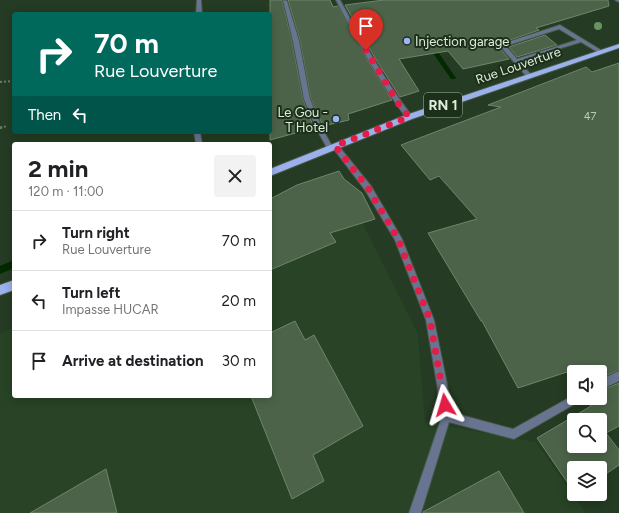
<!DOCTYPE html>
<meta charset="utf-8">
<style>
body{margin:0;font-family:Figtree,sans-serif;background:#f2f2f2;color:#202124;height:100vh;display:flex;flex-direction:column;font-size:15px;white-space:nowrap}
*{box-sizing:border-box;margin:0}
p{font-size:13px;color:#757577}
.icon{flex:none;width:22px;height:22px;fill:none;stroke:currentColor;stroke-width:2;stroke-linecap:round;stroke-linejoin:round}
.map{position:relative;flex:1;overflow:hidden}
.panel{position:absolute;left:12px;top:142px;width:260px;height:256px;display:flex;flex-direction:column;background:#fff;border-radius:4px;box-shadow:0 2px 10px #0003}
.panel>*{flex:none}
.banner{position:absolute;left:12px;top:12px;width:260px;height:122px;border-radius:4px;box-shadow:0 2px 10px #0003;background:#00695c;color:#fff;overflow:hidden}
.fabs{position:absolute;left:567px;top:365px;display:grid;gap:8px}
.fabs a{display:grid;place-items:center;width:40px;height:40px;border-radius:4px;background:#fff;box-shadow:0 2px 10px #0003;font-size:20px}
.pin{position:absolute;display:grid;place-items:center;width:34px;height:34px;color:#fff;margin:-41px -17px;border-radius:50% 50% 50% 0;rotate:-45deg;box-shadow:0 0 4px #0007}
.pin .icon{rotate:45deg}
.me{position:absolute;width:44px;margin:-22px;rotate:353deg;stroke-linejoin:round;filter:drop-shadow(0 0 3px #0008)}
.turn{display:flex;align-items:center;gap:14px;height:84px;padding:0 16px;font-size:18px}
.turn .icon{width:52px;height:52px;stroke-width:2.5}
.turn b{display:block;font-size:28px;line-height:34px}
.then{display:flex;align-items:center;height:38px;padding:0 16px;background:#0003;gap:8px;font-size:15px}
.round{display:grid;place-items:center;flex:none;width:42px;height:42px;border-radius:4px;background:#f2f2f2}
.headline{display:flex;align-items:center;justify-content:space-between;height:68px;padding:0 16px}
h1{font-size:24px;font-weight:700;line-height:30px}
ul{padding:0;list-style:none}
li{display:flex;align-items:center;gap:12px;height:60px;padding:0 16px;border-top:1px solid #e0e0e0}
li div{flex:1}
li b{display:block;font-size:15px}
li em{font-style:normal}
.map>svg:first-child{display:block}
.built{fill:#284325}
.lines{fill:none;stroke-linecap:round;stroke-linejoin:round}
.stream{fill:#022900;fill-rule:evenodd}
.building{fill:#4c6349;stroke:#6e866b;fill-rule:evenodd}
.service-casing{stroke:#435741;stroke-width:2}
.minor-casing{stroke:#435741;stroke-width:2}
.primary-casing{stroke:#435741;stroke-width:2}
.path-far1{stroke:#6b7e69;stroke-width:2;stroke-dasharray:2 2;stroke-linecap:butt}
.path{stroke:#6b7e69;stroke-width:2.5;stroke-dasharray:3 3;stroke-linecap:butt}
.service{fill:#697490;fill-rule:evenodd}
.minor{fill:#697490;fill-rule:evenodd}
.primary{fill:#9cb1eb;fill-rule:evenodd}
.tree{fill:#64965e}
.route{stroke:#e11d48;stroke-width:7;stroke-dasharray:0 12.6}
.poi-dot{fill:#9bb5fd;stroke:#1c3019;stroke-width:1.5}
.labels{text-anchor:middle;stroke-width:4;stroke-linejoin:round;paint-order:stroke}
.far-number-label{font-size:11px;fill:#bacab9}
.far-poi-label{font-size:13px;fill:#dfedde;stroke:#1c3019;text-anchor:start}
.far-street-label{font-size:13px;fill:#dfedde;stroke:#1c3019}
.shield{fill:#1c3019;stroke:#a4b4a3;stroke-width:1}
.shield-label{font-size:14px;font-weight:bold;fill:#dfedde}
</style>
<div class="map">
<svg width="619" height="513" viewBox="0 0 619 513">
<rect width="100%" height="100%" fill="#253b23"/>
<!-- built -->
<path class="built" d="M346 190 418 334 425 422 536 442 586 513H0V333L14 327V396H270V220Z"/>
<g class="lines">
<!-- stream -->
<path class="stream" d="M427 42H431L456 78 455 79H451L426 43Z
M14 260V268L0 274V266Z"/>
</g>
<!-- building -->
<path class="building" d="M270 0H282L292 41 303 99 314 128 270 140Z
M288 0H330L333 7 338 6 368 61 392 100 348 114 349 120 323 126 311 99 300 41Z
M384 0H608L609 6 536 28 539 30 499 44 498 46 509 59 463 69 448 51 399 59 419 91 400 97 375 58 345 5Z
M545 35 557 45 517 57 509 47Z
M619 63V370L600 378V372H574V383L567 372 518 388 482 321H481L428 233 477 219 439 176 430 180 401 145 501 107 488 105 586 67 592 72Z
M339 171 344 179 362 193 375 219 330 233 336 242 270 270V199L297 185Z
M295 321 305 340 314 335 363 426 313 455 324 481 292 499 251 396H270V333Z
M619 383V426L606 433 619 450V465L600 478V468H574V492L537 438 591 406 585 398H600V391ZM574 420H600V446H574Z
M106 469 117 513H30Z
M499 471 524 513H423V512Z"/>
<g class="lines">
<defs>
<path id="service" d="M283 0 287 1 299 41 310 99 322 128 333 148 332 150H328L327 148 316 128 304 99 293 41Z
M560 25 604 52 599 53 581 42 519 61 532 76 529 78 527 77 499 45ZM559 29 577 40 517 59 506 46Z
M619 371V381L600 390V380Z
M574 395V398H582L580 401 514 439 449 422 421 513H409L443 413 446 411 513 429Z"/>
<path id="minor" d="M197 0H201L202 14H196Z
M336 0H340C362 40 384 79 411 115V119H407C379 81 357 41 336 0Z
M615 0H619V2Z
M194 132H200L202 144H196Z
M333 144H337L371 186 402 239 434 320 447 384 451 416 449 419 446 421 443 419 441 416 437 384 426 320 395 240 365 190 333 148Z"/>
<path id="primary" d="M619 44V48L412 119 270 176V169L406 115Z
M14 280V290L0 295V285Z"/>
</defs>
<!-- service casing -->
<use href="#service" class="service-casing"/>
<!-- minor casing -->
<use href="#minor" class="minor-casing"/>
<!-- primary casing -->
<use href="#primary" class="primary-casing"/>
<!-- path-far1 -->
<path class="path-far1" d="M0 82 14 81
M0 128 7 126"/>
<!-- path -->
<path class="path" d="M0 128 2 127"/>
<!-- service -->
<use href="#service" class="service"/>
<!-- minor -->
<use href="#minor" class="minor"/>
<!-- primary -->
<use href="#primary" class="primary"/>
</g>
<!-- trees -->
<circle class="tree" cx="598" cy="26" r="4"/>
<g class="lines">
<!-- route -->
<path class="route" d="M366 50 398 103 409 117 335 146 368 188 398 239 430 320 445 405"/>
</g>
<!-- markers -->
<g class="poi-dot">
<circle cx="407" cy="41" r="4"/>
<circle cx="336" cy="119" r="4"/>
</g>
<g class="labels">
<!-- far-number labels -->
<g class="far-number-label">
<text x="590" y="120">47</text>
</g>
<!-- far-poi labels -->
<g class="far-poi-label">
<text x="415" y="46">Injection garage</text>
<text x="328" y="117" text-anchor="end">Le Gou -<tspan x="328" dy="15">T Hotel</tspan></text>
</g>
<!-- far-street labels -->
<g class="far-street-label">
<text transform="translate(518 65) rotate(-19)" y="5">Rue Louverture</text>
</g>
<!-- shield labels -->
<rect class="shield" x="424" y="93" width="38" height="24" rx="3"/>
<g class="shield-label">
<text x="443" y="110">RN 1</text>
</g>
</g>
</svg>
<div class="fabs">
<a><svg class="icon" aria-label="sound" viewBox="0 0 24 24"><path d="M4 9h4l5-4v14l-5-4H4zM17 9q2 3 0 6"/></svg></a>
<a><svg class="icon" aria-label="search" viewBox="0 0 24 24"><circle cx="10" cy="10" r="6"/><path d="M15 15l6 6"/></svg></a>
<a><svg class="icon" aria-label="layers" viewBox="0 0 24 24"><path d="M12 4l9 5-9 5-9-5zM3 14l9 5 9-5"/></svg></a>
</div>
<div class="pin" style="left:366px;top:50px;background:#d93025"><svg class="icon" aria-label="arrive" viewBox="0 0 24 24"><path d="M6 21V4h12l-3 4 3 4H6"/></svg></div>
<svg class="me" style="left:445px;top:405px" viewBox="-20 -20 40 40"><path d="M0-17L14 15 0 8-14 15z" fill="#e11d48" stroke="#fff" stroke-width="4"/></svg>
<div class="banner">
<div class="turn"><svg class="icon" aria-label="right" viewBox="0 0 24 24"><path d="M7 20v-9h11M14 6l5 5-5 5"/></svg><div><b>70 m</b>Rue Louverture</div></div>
<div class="then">Then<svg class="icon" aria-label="left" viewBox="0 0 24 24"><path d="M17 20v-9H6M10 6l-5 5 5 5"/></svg></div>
</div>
<section class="panel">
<div class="headline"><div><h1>2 min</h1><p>120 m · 11:00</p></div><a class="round"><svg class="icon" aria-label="close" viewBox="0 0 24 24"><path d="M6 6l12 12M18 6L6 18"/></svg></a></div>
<ul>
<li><svg class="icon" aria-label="right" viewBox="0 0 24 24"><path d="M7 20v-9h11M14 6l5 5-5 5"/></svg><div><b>Turn right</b><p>Rue Louverture</p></div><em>70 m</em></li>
<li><svg class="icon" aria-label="left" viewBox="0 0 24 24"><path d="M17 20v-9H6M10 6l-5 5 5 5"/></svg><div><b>Turn left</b><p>Impasse HUCAR</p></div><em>20 m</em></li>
<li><svg class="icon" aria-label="arrive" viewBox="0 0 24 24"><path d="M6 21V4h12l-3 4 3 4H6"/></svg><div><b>Arrive at destination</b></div><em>30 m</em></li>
</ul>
</section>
</div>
